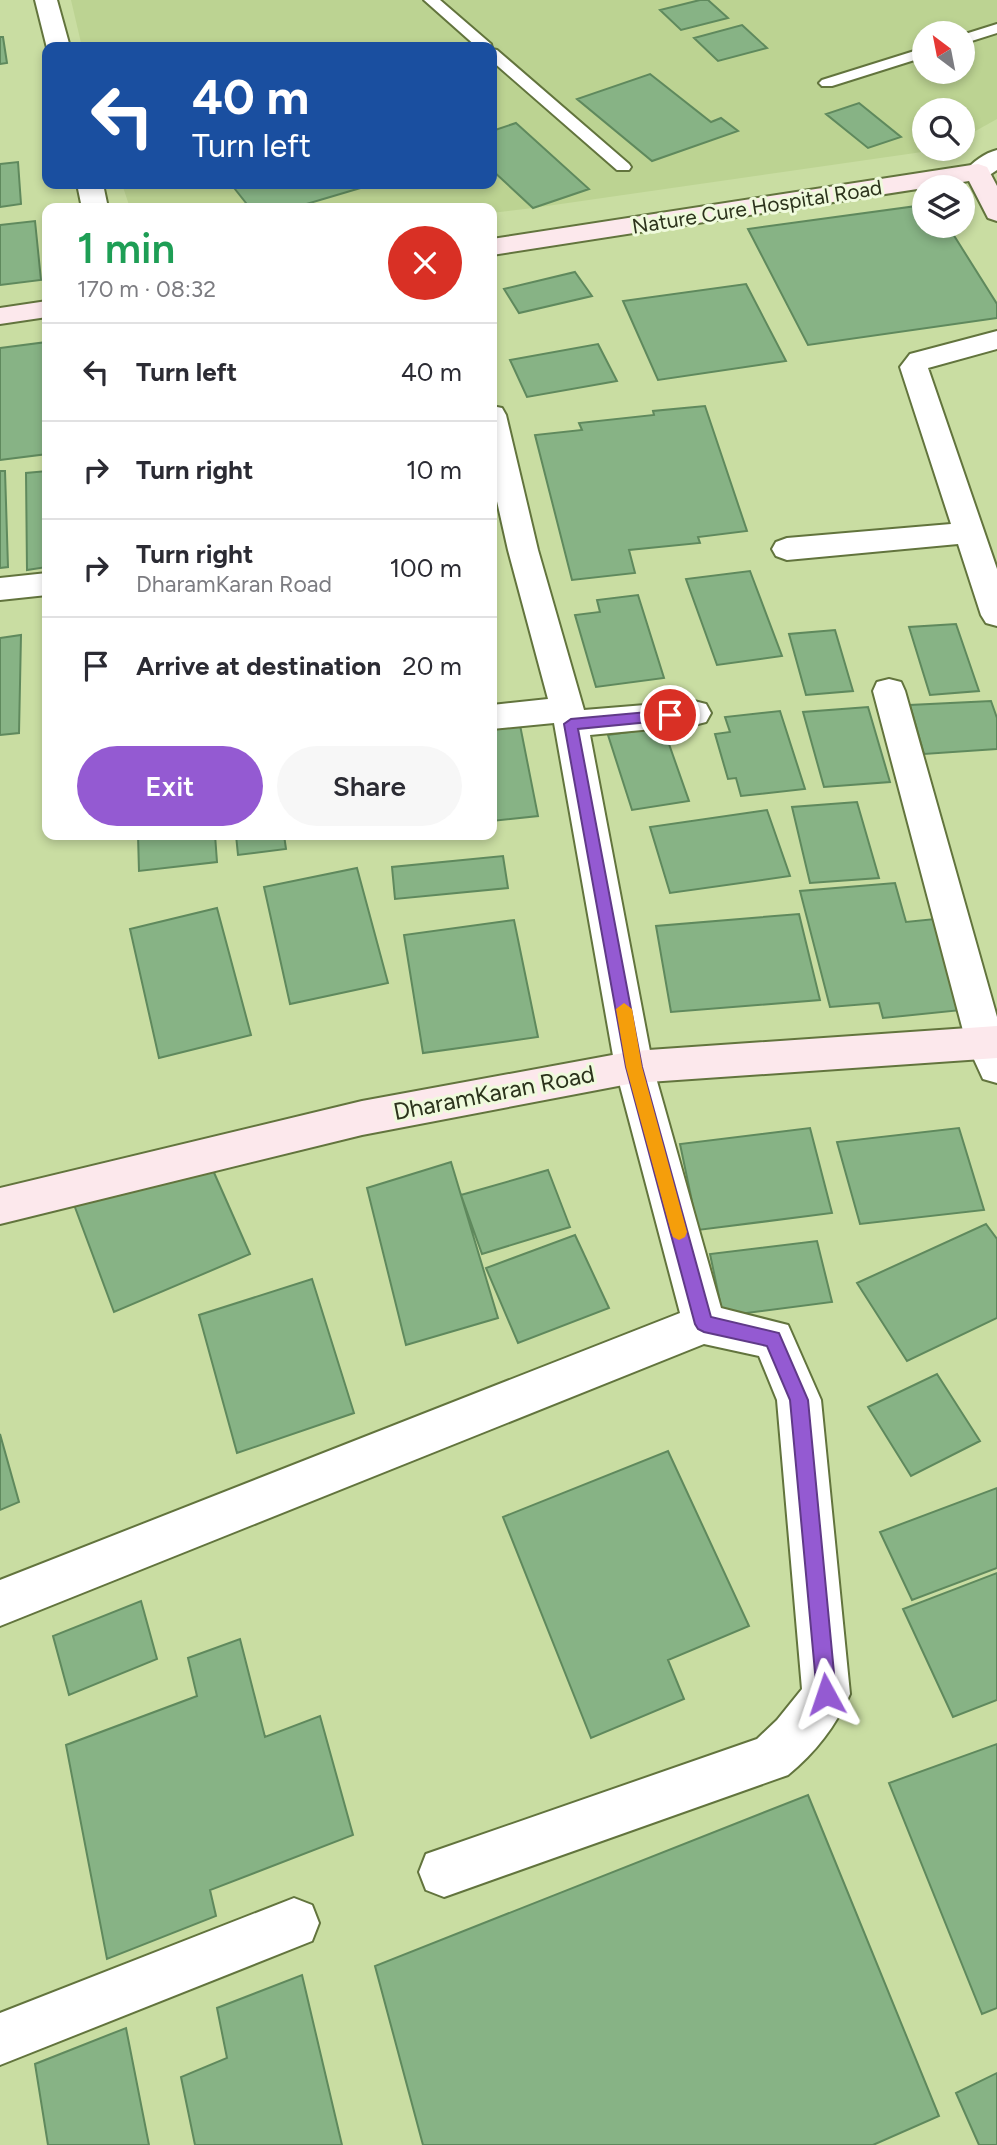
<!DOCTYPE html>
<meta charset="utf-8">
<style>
body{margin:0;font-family:Figtree,sans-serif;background:#f7f7f7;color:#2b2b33;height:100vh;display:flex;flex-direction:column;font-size:26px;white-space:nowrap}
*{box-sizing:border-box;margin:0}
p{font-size:23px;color:#7c7c81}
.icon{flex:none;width:38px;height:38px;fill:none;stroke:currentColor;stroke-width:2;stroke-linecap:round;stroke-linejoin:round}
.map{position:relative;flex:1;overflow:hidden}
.side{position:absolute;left:42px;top:203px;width:455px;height:637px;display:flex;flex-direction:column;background:#fff;border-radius:14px;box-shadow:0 4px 10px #0003}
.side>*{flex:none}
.top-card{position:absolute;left:42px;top:42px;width:455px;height:147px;border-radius:14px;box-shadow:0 4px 10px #0003;background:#1a4fa0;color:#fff;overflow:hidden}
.needle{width:46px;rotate:328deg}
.tools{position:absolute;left:912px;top:21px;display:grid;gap:14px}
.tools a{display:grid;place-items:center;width:63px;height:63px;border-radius:50%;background:#fff;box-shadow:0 4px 10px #0003;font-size:35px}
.pin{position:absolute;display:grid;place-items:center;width:60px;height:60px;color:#fff;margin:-30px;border:4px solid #fff;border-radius:50%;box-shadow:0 2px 7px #0007}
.me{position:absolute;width:77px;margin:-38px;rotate:355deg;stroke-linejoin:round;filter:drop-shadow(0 0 5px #0008)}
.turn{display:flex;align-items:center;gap:24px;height:147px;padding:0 35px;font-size:32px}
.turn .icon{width:91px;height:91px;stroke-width:2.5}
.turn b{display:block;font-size:49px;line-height:60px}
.round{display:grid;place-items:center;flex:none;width:74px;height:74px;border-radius:37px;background:#f7f7f7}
.head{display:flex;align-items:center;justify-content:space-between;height:119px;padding:0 35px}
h1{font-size:42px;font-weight:600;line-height:52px;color:#1e9e55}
.cta{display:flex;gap:14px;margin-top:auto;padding:14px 35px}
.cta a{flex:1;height:80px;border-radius:42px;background:#945ad2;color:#fff;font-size:28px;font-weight:600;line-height:80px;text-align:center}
.cta a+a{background:#f7f7f7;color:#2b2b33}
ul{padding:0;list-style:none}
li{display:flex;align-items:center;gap:21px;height:98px;padding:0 35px;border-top:2px solid #e1e1e2}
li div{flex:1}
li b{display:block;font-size:26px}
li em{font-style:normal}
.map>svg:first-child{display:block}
.built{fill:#bcd392;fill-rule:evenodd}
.building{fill:#87b385;stroke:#5f895d;stroke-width:2}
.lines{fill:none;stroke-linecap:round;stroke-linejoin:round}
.lane-casing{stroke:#62743d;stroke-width:4}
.street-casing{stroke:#62743d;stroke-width:4}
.secondary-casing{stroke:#62743d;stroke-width:4}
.lane{fill:#fff;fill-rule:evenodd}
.street{fill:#fff;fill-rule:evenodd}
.secondary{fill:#fce8ec;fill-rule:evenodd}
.route{fill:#945ad2;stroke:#603a88;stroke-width:2}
.slow{fill:#f59e0b}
.labels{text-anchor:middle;stroke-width:6;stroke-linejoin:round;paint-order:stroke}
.far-street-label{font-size:21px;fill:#2c331c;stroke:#effadc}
.street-label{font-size:24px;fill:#2c331c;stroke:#effadc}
</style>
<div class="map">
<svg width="997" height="2145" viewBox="0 0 997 2145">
<rect width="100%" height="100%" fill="#c9dda2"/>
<!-- built -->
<path class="built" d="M71 0H997V119L963 138 962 110H924V149H943L533 208 492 213V208H130L122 184H492V47H82ZM924 33H962V72H924Z"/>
<!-- building -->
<path class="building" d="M700 0H708L728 18 681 30 660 10Z
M742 25 767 48 718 61 694 38Z
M0 37H3L7 63 0 64Z
M650 74 711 122 721 118 738 131 652 161 577 99Z
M859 103 901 137 868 148 826 114Z
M516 123 589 189 533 208 492 170V131Z
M18 162 21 204 0 207V164Z
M231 184H374L293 208H250Z
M924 205V226H948L997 304V318L808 345 748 229Z
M35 221 41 280 0 285V225Z
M575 272 592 296 519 313 504 289Z
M746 284 786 361 658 380 623 301Z
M47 342V454L0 460V348Z
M598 344 617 381 527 397 510 360Z
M705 406 747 531 698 537 700 543 629 550 635 573 572 580 535 435 582 430 579 423 654 415 653 411Z
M0 471H5L8 567 0 568Z
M47 471V567L27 570 26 473Z
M750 571 782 656 717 665 686 579Z
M638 595 664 678 596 687 575 615 600 612 597 600Z
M956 624 979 691 930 695 909 627Z
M835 630 853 691 806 695 789 634Z
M21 635 19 733 0 735V638Z
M991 701 997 718V749L924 754 910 705Z
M868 707 890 782 824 787 803 712Z
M780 711 805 789 741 796 736 778 728 779 715 734 730 732 725 717Z
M519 720 538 816 492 821V723Z
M663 727 689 801 632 810 608 735Z
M857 802 879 878 810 883 792 807Z
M767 810 790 876 670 893 650 827Z
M138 835H215L217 862 139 871Z
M236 835H284L286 849 238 855Z
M503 856 508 888 395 899 392 867Z
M357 868 388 983 290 1004 264 887Z
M895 883 906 922 935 919 962 1010 883 1018 879 1003 830 1007 800 891Z
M217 908 251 1035 159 1058 130 929Z
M799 914 820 1000 671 1012 656 926Z
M514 920 538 1037 423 1053 404 935Z
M810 1128 832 1213 698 1230 680 1144Z
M959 1128 984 1210 860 1224 837 1142Z
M208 1159 250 1254 114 1312 73 1202Z
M451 1162 498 1318 406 1345 367 1188Z
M548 1170 570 1227 482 1254 461 1195Z
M986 1224 997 1239V1318L907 1361 857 1283Z
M575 1235 609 1308 518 1343 486 1268Z
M817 1241 832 1302 723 1316 710 1254Z
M312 1279 354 1413 237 1453 199 1315Z
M937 1374 980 1441 911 1476 868 1407Z
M0 1434 19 1502 0 1510Z
M668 1451 749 1626 668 1660 684 1699 591 1738 503 1517Z
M997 1488V1568L912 1600 880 1532Z
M997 1573V1700L953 1717 903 1609Z
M141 1601 157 1659 69 1695 53 1636Z
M240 1639 265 1737 320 1716 353 1835 210 1890 216 1916 107 1959 66 1745 197 1696 188 1658Z
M997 1744V2008L982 2014 889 1783Z
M808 1795 939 2116 873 2145H423L375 1966Z
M302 1975 342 2145H195L181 2077 227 2058 217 2008Z
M126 2028 149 2145H48L35 2064Z
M997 2073V2145H979L956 2093Z"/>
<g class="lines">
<defs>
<path id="lane" d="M424 0H440L491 44 492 49 497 50 629 164 631 167 629 170H617L492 61V47H477Z
M997 24V33L962 44V35Z
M924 48V57L832 86H822L819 83 822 80Z"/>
<path id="street" d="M35 0H57L70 47 47 48Z
M997 150V170C987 177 981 180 969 177L965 172C972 162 985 153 997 150Z
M77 184H103L108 208H82Z
M997 331V349L928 368 997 569V626L986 623 981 615 958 544 787 560 776 556 772 549 776 542 787 538 951 524 900 367 910 354Z
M492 406 502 408 506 415 538 550 584 710 694 701 706 704 711 713 706 722 694 725 590 735 653 1067 721 1308 788 1325 821 1400 850 1694C836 1726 815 1753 788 1775L444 1897 426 1890 419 1872 426 1854 757 1739 777 1720 802 1689 777 1400 759 1356 704 1344 0 1626V1580L680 1313 615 1067 554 723 492 729V705L548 699 508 550 492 479Z
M47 573V595L0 600V578Z
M889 679 901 682 905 691 997 1017V1083L983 1079 966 1042 873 691 877 682Z
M294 1898 312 1905 319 1923 312 1941 0 2065V2013Z"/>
<path id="secondary" d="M978 164 987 167 997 186V221L988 218 969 181 492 255V239Z
M47 301V317L0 324V308Z
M997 1026V1058L634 1083 362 1135 0 1224V1188L362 1101 634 1051Z"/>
</defs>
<!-- lane casing -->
<use href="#lane" class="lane-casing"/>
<!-- street casing -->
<use href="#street" class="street-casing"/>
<!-- secondary casing -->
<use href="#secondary" class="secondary-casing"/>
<!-- lane -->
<use href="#lane" class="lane"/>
<!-- street -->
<use href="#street" class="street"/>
<!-- secondary -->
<use href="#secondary" class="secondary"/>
</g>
<!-- route -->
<path class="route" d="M670 710 676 715 670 720 578 729 642 1067 711 1317 779 1333 808 1400 836 1694 833 1701 826 1704 819 1701 817 1694 790 1400 767 1346 704 1332 698 1329 695 1324 626 1067 564 724 571 719Z"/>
<!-- slow -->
<path class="slow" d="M624 1003 632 1009 642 1067 687 1232 685 1237 679 1240 673 1237 671 1232 626 1067 616 1009Z"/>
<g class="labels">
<!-- far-street labels -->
<g class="far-street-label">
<text transform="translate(757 207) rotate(-9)" y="7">Nature Cure Hospital Road</text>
</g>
<!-- street labels -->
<g class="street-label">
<text transform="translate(494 1093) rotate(-11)" y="8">DharamKaran Road</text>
</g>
</g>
</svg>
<div class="tools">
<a><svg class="needle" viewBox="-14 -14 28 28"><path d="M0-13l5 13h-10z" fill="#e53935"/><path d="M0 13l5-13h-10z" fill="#7c7c81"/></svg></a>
<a><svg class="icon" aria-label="search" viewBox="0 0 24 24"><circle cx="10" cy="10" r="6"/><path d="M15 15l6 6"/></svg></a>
<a><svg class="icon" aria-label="layers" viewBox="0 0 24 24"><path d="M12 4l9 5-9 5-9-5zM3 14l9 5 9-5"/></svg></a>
</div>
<div class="pin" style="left:670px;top:715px;background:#d93025"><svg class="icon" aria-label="arrive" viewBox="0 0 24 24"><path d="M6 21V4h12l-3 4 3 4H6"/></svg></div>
<svg class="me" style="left:826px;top:1694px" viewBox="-20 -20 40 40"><path d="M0-17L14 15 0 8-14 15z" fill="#945ad2" stroke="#fff" stroke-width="4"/></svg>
<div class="top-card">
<div class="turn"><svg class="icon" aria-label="left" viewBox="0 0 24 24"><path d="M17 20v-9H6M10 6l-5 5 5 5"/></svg><div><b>40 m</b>Turn left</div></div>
</div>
<section class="side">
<div class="head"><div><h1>1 min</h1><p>170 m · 08:32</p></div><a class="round" style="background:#d93025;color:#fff"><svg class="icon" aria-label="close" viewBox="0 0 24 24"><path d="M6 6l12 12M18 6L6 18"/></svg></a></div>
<ul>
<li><svg class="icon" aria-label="left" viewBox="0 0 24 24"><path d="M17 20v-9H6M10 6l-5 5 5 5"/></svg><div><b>Turn left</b></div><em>40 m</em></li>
<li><svg class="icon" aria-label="right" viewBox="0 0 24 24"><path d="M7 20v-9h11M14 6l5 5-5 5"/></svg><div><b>Turn right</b></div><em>10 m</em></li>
<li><svg class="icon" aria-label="right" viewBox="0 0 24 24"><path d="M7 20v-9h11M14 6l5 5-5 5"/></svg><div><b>Turn right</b><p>DharamKaran Road</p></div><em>100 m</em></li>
<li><svg class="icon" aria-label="arrive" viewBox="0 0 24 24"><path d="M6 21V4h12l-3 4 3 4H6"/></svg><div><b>Arrive at destination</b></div><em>20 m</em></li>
</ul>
<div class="cta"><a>Exit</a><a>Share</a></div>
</section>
</div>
